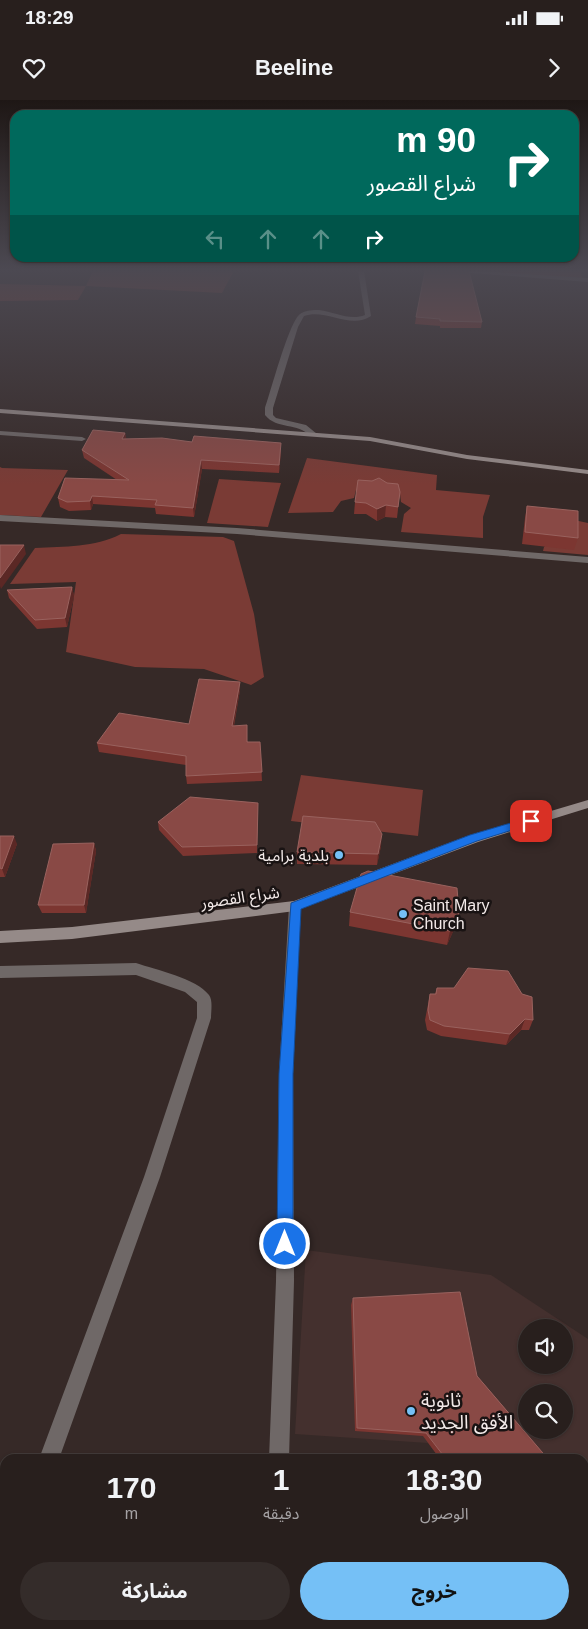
<!DOCTYPE html>
<html lang="ar">
<meta charset="utf-8">
<style>
body{margin:0;font-family:Arial,"Noto Sans Arabic",sans-serif;background:#342c2a;color:#f1f3f6;direction:rtl;height:100vh;display:flex;flex-direction:column;font-size:19px;white-space:nowrap}
*{box-sizing:border-box;margin:0}
p{font-size:16px;color:#a5a2a4}
.icon{flex:none;width:28px;height:28px;fill:none;stroke:currentColor;stroke-width:2;stroke-linecap:round;stroke-linejoin:round}
.map{position:relative;flex:1;overflow:hidden;direction:ltr}
.panel{position:absolute;left:0px;top:1354px;width:589px;height:176px;display:flex;flex-direction:column;background:#281f1d;border-radius:15px 15px 0 0;box-shadow:0 1px 4px #0004,0 0 0 1px #443d3b;direction:rtl}
.panel>*{flex:none}
.guide{position:absolute;left:10px;top:10px;width:569px;height:152px;border-radius:15px;box-shadow:0 1px 4px #0004,0 0 0 1px #443d3b;direction:rtl;background:#00695c;color:#fff;overflow:hidden}
.tools{position:absolute;left:518px;top:1219px;display:grid;gap:10px}
.tools a{display:grid;place-items:center;width:55px;height:55px;border-radius:50%;background:#281f1d;box-shadow:0 1px 4px #0004,0 0 0 1px #443d3b;font-size:25px}
.pin{position:absolute;display:grid;place-items:center;width:42px;height:42px;color:#fff;margin:-21px;border-radius:10px;box-shadow:0 2px 8px #0006}
.me{position:absolute;width:55px;margin:-28px;rotate:0deg;stroke-linejoin:round;filter:drop-shadow(0 0 4px #0008)}
.turn{display:flex;align-items:center;gap:18px;height:105px;padding:0 20px;font-size:22px}
.turn .icon{width:65px;height:65px;stroke-width:2.5}
.turn b{display:block;font-size:35px;line-height:42px}
.lanes{display:flex;align-items:center;height:48px;padding:0 20px;background:#0003;justify-content:center;gap:25px;direction:ltr}
.lanes .off{opacity:.35}
.eta{display:flex;justify-content:space-evenly;align-items:center;height:85px;text-align:center}
.eta b{font-size:30px;font-weight:700;line-height:35px}
.cta{display:flex;gap:10px;margin-top:auto;padding:10px 20px}
.cta a{flex:1;height:58px;border-radius:30px;background:#75c0f6;color:#111;font-size:20px;font-weight:700;line-height:58px;text-align:center}
.cta a+a{background:#342c2a;color:#f1f3f6}
.status{display:flex;justify-content:space-between;align-items:center;height:35px;padding:0 25px;background:#281f1d;direction:ltr}
.status svg{height:14px;fill:currentColor}
header{display:flex;justify-content:space-between;align-items:center;height:65px;padding:0 20px;background:#281f1d;font-size:22px;font-weight:700}
.map>svg:first-child{display:block}
.built{fill:#44302e;fill-rule:evenodd}
.green{fill:#7a3b35}
.lines{fill:none;stroke-linecap:round;stroke-linejoin:round}
.lane{fill:#6f6867;fill-rule:evenodd}
.street{fill:#6f6867;fill-rule:evenodd}
.secondary{fill:#958a88;fill-rule:evenodd}
.wall{fill:#7c3631}
.shaded-wall{fill:#5b2825}
.building{fill:#894945;stroke:#99625e}
.route{fill:#1a73e8;stroke:#114b97}
.poi-dot{fill:#75c0f6;stroke:#191313;stroke-width:2}
.labels{text-anchor:middle;stroke-width:5;stroke-linejoin:round;paint-order:stroke}
.poi-label{font-size:16px;fill:#f3eae9;stroke:#191313;text-anchor:end}
.street-label{font-size:16px;fill:#f3eae9;stroke:#191313}
.near-poi-label{font-size:19px;fill:#f3eae9;stroke:#191313;text-anchor:start}
</style>
<div class="status"><b>18:29</b><svg viewBox="0 0 49 12"><path d="M0 12V9h3v3zM5 12V6h3v6zM10 12V3h3v9zM15 12V0h3v12zM26 1h20v11H26zM47 4h2v5h-2z"/></svg></div>
<header><svg class="icon" aria-label="forward" viewBox="0 0 24 24"><path d="M9 5l7 7-7 7"/></svg>Beeline<svg class="icon" aria-label="heart" viewBox="0 0 24 24"><path d="M12 20l-8-8c-3-5 5-10 8-4 3-6 11-1 8 4z"/></svg></header>
<div class="map">
<svg width="588" height="1529" viewBox="0 0 588 1529">
<rect width="100%" height="100%" fill="#362927"/>
<!-- built -->
<path class="built" d="M306 1150 491 1175 588 1239V1444L584 1449V1359H440L428 1343 295 1334ZM526 1228H564V1265H526ZM526 1292H564V1330H526Z"/>
<!-- green -->
<path class="green" d="M93 171H234L222 193 86 186 78 200 0 201V184L86 186Z
M504 171H580L582 178 505 175Z
M307 358 437 375 436 390 490 395 483 417V438L401 432 404 414 411 408 401 402 400 394 356 390 354 398 341 401 333 412 288 413Z
M0 367 2 368 68 370 41 417 0 415Z
M219 379 281 383 268 427 207 423Z
M574 420 588 423V455L543 451 544 447Z
M121 434 223 437 234 441 254 514 264 577 251 585 204 569 135 567 66 552 76 482 10 484 35 448C65 446 94 448 121 434Z
M301 675 423 690 418 736 291 721Z"/>
<g class="lines">
<!-- lane -->
<path class="lane" d="M0 331 82 337 86 339 82 341 0 335Z
M136 863C156 870 196 878 209 895 213 900 211 911 211 918L160 1077 59 1359H39L144 1077 197 918V902L185 892 136 875 0 878V866Z
M5 1470V1501L0 1504V1472Z"/>
<!-- street -->
<path class="street" d="M358 171H364L371 216C350 230 326 208 304 216L298 227 273 308V315L276 318 306 325 317 334 310 336C298 322 277 330 265 315V308C271 291 289 222 300 214 305 210 314 210 319 210 335 212 350 221 365 215Z
M445 171H477L588 178V182Z
M0 415 237 428 588 457V463L237 434 0 421Z
M295 801 300 802 301 806 293 974 294 1181 289 1359H269L276 1181 279 974 289 806 290 802Z
M266 1525H288V1529H266Z"/>
<!-- secondary -->
<path class="secondary" d="M0 309 370 337 467 355 588 370V374L467 359 370 341 0 313Z
M588 700V708L478 742 295 811 72 839 0 843V831L72 827 294 801 470 735Z"/>
</g>
<!-- wall -->
<path class="wall" d="M416 217 482 222 481 228H440V226L415 224Z
M125 333 126 339 192 342 281 343V351L279 373 202 369 194 417 156 414 155 408 93 404 91 410 69 411 60 407 58 398 117 380 84 358 82 350Z
M400 392 397 418 385 417 377 421 366 414H354L355 402Z
M527 406 578 438 574 450 522 444 525 418Z
M72 487 74 496 67 527 37 529 9 498 7 490Z
M240 590 234 626 248 642H260L262 681 187 684 186 676V665L99 652 97 643 189 624Z
M258 703 257 753 183 756 159 730 158 722Z
M0 736 17 744 5 777H0Z
M94 743 96 751 86 813H42L38 805Z
M381 746 377 765 297 764V752Z
M350 812 459 813 455 827 447 845 349 826Z
M437 888 533 920 529 930H521L506 945 441 936 427 930 425 920 430 894H435Z
M353 1198 477 1276 548 1359H440L423 1336 355 1331 351 1205Z"/>
<!-- shaded-wall -->
<path class="shaded-wall" d="M125 333 127 341 122 339Z
M281 343V351L279 373V365Z
M201 360 202 369 194 417 193 408Z
M92 396 93 404 91 410 90 401Z
M386 405 385 417 377 421V409Z
M24 445 26 454 1 489 0 486V478Z
M72 487 74 496 67 527 65 518Z
M240 582V590L232 634V626Z
M382 734 381 746 377 765 378 754Z
M14 736 17 744 5 777 2 769Z
M94 743 96 751 86 813 84 805Z
M459 813 455 827 447 845 450 831Z
M525 919 521 930 506 945 510 934Z"/>
<!-- building -->
<path class="building" d="M425 171H469L482 222 440 221V219L416 217Z
M93 330 125 333 122 339 162 338 192 342 194 336 281 343 279 365 201 360 193 408 155 405 157 400 92 396 90 401 67 402 58 398 65 378 129 380 82 350Z
M379 378 387 383 398 384 400 392 398 407 386 405 377 409 366 403 355 402 358 380 372 381Z
M527 406 578 411V438L525 432Z
M0 445H24L0 478Z
M72 487 65 518 35 520 7 490Z
M199 579 240 582 232 626 247 625V642H260L262 672 186 676V656L97 643 119 613 189 624Z
M190 697 258 703 257 745 182 747 158 722Z
M303 716 375 722 382 734 378 754 297 752Z
M0 736H14L2 769 0 768Z
M94 743 84 805H38L53 744Z
M368 771 457 788 459 813 450 831 350 812 361 774Z
M468 868 508 871 522 894 532 897 533 920 525 919 510 934 444 926 430 920 428 910 430 894H436L437 888H454Z
M460 1192 477 1276 548 1359H446L426 1333 357 1328 353 1198Z
M584 1401 588 1406V1438L584 1443Z"/>
<!-- sky -->
<linearGradient id="sky" x2="0" y2="1"><stop stop-color="#1e1715"/><stop offset="0.44" stop-color="#4c4952"/><stop offset="1" stop-color="#4c4952" stop-opacity="0"/></linearGradient>
<rect width="588" height="385" fill="url(#sky)"/>
<!-- route -->
<path class="route" d="M531 717 536 721 535 723 477 741 301 809 293 974V1144L290 1149 285 1151 280 1149 277 1144 279 974 291 803 470 735Z"/>
<!-- markers -->
<g class="poi-dot">
<circle cx="339" cy="755" r="5"/>
<circle cx="403" cy="814" r="5"/>
<circle cx="411" cy="1311" r="5"/>
</g>
<g class="labels">
<!-- poi labels -->
<g class="poi-label">
<text x="329" y="761">بلدية برامية</text>
<text x="413" y="811" text-anchor="start">Saint Mary<tspan x="413" dy="18">Church</tspan></text>
</g>
<!-- street labels -->
<g class="street-label">
<text transform="translate(240 797) rotate(-8)" y="6">شراع القصور</text>
</g>
<!-- near-poi labels -->
<g class="near-poi-label">
<text x="421" y="1307">ثانوية<tspan x="421" dy="22">الأفق الجديد</tspan></text>
</g>
</g>
</svg>
<div class="tools">
<a><svg class="icon" aria-label="sound" viewBox="0 0 24 24"><path d="M4 9h4l5-4v14l-5-4H4zM17 9q2 3 0 6"/></svg></a>
<a><svg class="icon" aria-label="search" viewBox="0 0 24 24"><circle cx="10" cy="10" r="6"/><path d="M15 15l6 6"/></svg></a>
</div>
<div class="pin" style="left:531px;top:721px;background:#d93025"><svg class="icon" aria-label="arrive" viewBox="0 0 24 24"><path d="M6 21V4h12l-3 4 3 4H6"/></svg></div>
<svg class="me" style="left:285px;top:1144px" viewBox="-20 -20 40 40"><circle r="17" fill="#1a73e8" stroke="#fff" stroke-width="3"/><path d="M0-11L8 9 0 5-8 9z" fill="#fff"/></svg>
<div class="guide">
<div class="turn"><svg class="icon" aria-label="right" viewBox="0 0 24 24"><path d="M7 20v-9h11M14 6l5 5-5 5"/></svg><div><b>90 m</b>شراع القصور</div></div>
<div class="lanes"><svg class="icon off" aria-label="left" viewBox="0 0 24 24"><path d="M17 20v-9H6M10 6l-5 5 5 5"/></svg><svg class="icon off" aria-label="ahead" viewBox="0 0 24 24"><path d="M12 20V5M6 11l6-6 6 6"/></svg><svg class="icon off" aria-label="ahead" viewBox="0 0 24 24"><path d="M12 20V5M6 11l6-6 6 6"/></svg><svg class="icon" aria-label="right" viewBox="0 0 24 24"><path d="M7 20v-9h11M14 6l5 5-5 5"/></svg></div>
</div>
<section class="panel">
<div class="eta">
<div><b>18:30</b><p>الوصول</p></div>
<div><b>1</b><p>دقيقة</p></div>
<div><b>170</b><p>m</p></div>
</div>
<div class="cta"><a>خروج</a><a>مشاركة</a></div>
</section>
</div>
